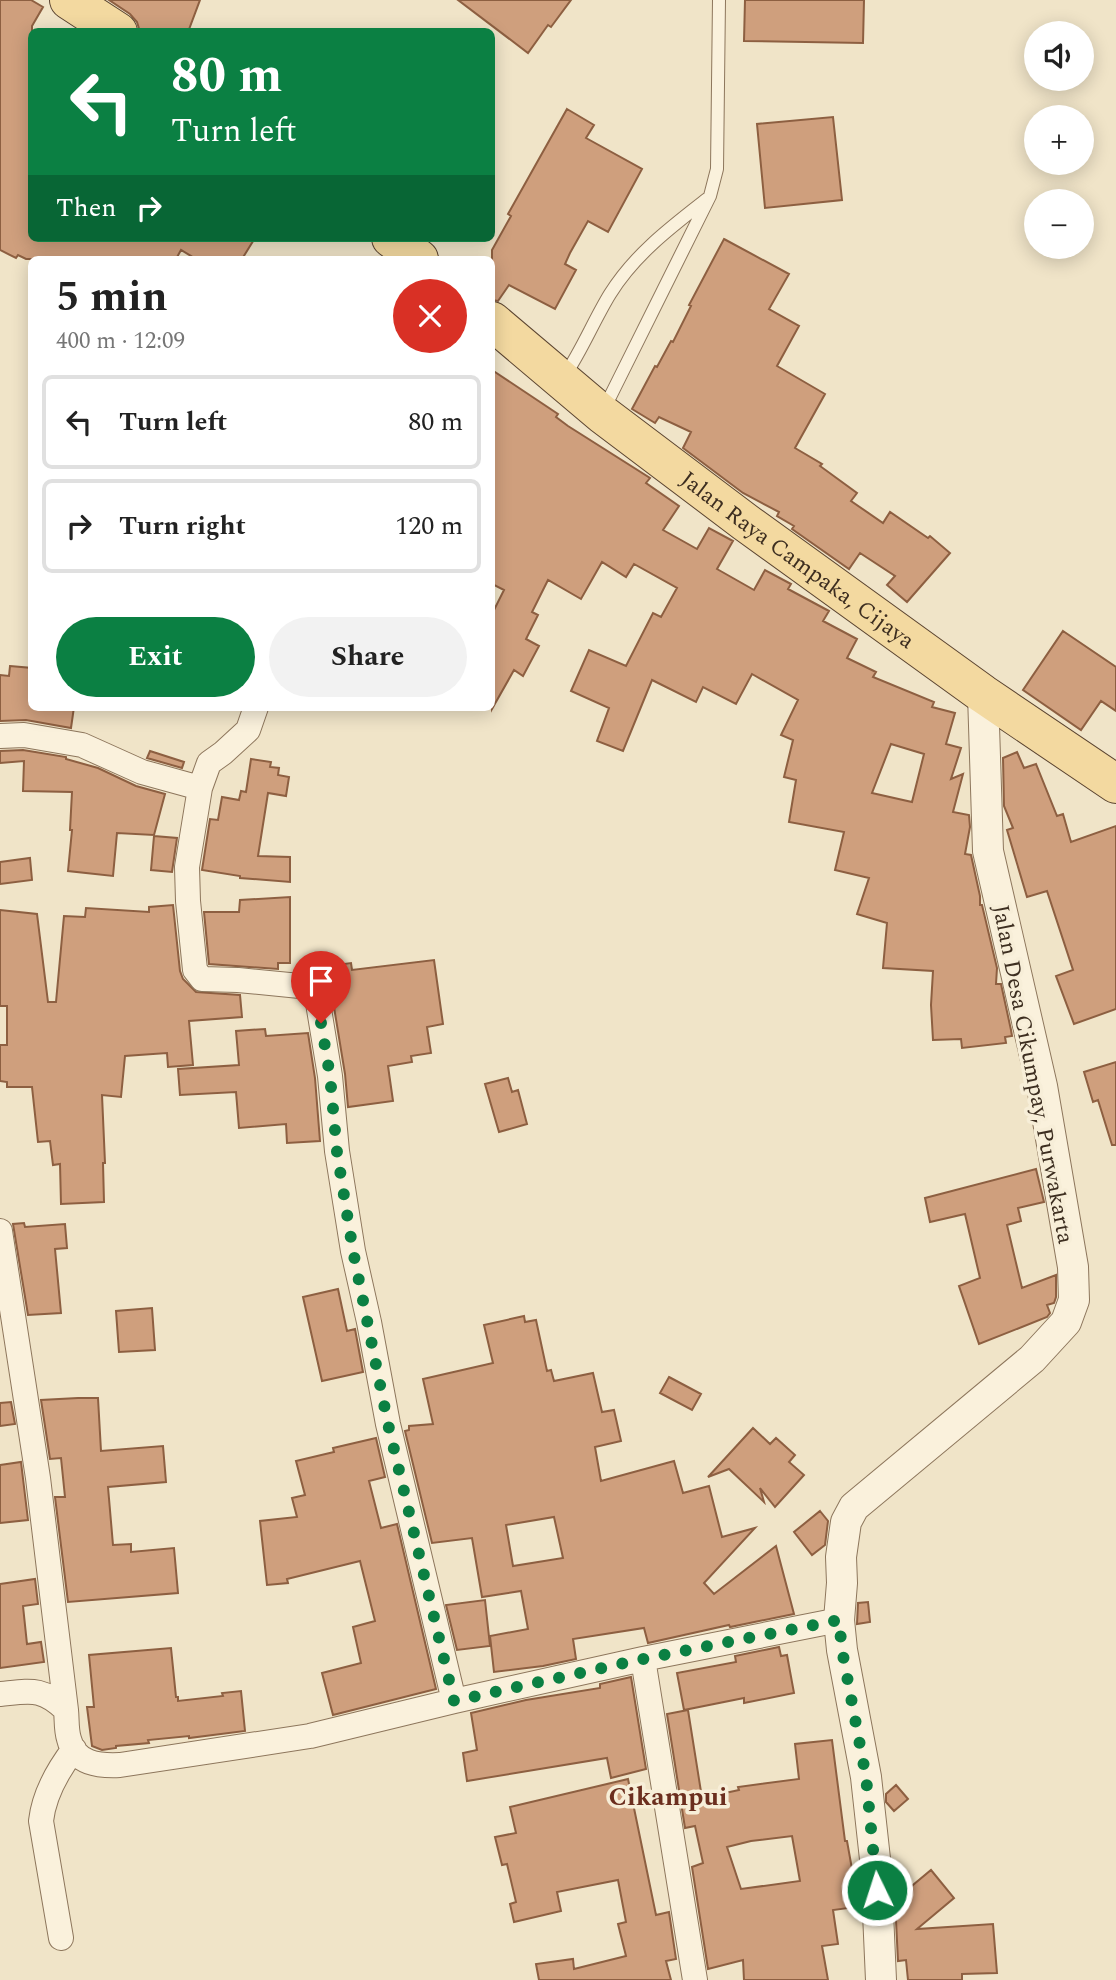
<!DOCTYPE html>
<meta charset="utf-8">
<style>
body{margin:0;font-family:Spectral,serif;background:#f2f2f2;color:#222;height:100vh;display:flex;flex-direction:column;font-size:26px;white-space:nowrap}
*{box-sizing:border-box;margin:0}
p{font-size:23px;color:#767676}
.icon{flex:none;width:38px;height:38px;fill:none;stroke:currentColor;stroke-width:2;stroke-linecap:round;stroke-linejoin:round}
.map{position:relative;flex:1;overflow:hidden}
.sheet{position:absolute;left:28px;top:256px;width:467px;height:455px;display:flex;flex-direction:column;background:#fff;border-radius:10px;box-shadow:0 4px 18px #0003}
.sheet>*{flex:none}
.top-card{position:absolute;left:28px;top:28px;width:467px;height:214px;border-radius:10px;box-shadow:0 4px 18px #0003;background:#0b8043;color:#fff;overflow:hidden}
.controls{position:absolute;left:1024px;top:21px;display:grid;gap:14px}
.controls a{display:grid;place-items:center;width:70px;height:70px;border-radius:50%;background:#fff;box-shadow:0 4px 18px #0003;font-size:35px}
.pin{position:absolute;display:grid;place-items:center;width:60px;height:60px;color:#fff;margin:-72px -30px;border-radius:50% 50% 50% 0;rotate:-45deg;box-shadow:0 0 7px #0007}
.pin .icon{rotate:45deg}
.me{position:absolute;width:77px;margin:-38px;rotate:356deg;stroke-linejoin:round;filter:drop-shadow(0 0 5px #0008)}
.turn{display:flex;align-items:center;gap:24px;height:147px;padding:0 28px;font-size:32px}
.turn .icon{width:91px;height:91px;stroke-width:2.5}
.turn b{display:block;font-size:49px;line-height:60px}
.then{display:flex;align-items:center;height:66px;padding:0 28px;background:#0003;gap:14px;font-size:26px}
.round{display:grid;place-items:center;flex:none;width:74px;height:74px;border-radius:37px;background:#f2f2f2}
.head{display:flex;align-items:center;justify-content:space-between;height:119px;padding:0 28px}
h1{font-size:42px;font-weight:700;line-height:52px}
.primary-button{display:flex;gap:14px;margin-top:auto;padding:14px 28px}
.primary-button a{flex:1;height:80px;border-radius:42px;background:#0b8043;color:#fff;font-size:28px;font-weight:700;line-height:80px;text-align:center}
.primary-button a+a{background:#f2f2f2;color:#222}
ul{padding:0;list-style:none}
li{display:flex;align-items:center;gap:21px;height:94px;margin:0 14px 10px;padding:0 14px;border:4px solid #e0e0e0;border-radius:10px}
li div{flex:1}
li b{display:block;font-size:26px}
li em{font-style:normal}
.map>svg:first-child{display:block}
.building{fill:#cf9f7d;stroke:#8d5f41;stroke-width:2;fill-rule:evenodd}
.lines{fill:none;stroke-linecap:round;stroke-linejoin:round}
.service-casing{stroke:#8d765c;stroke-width:14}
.minor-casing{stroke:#8d765c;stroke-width:26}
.tertiary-casing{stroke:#8d765c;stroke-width:32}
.primary-casing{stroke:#5b4430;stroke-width:40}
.service{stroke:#faf1dc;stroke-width:12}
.minor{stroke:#faf1dc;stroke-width:24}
.tertiary{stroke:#faf1dc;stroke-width:30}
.primary{stroke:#f3d9a0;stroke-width:38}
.route{stroke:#0b8043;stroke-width:12;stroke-dasharray:0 21.6}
.labels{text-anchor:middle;stroke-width:7;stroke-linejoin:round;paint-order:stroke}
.street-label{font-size:23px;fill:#3d2e20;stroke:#f7eed8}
.quarter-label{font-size:26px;font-weight:bold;fill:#6b2e1e;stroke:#f7eed8}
</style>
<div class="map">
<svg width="1116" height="1980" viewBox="0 0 1116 1980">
<rect width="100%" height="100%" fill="#f0e4c8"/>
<!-- building -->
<path class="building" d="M0 0H31L43 7 32 26V238H255L242 259H196L181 250 176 259H26L18 255 16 258 0 250Z
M109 0H200L188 32H140L137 22 130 14Z
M458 0H571L551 27 548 25 528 53Z
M745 0H864L863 43 744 41Z
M567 109 594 125 586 138 642 169 608 232 588 221 570 253 565 264 576 270 555 309 509 285 498 301 492 300V250L511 216 508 214Z
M833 117 842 200 765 208 757 124Z
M724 239 789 274 769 309 799 326 777 366 825 394 795 448 822 464 820 466 857 493 851 501 883 523 890 512 928 538 930 536 950 553 907 602 887 585 895 576 860 553 849 569 792 529 794 526 777 516 779 512 743 493 683 448 691 432 659 417 655 423 632 409 655 366 657 367 671 341 673 342 691 306 689 305Z
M492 370 558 414 556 417 568 426 650 478 646 483 679 506 663 530 697 549 709 528 733 541 717 569 754 590 765 570 791 584 788 589 829 611 823 621 857 639 847 658 876 672 873 677 934 702 932 707 955 713 946 744 961 748 951 779 963 774 953 812 969 815 970 827 965 854 971 855 980 896V905H982L997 968 996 984H1001L1011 1030 1012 1036 1005 1037 1006 1043 962 1048 961 1039 933 1040 931 1005 933 971 883 968 887 923 857 914 869 878 835 870 844 832 789 822 796 780 784 777 793 740 781 735 798 700 752 674 736 704 703 687 696 702 652 680 623 751 597 741 609 708 571 691 589 650 626 666 653 613 661 617 677 588 634 564 626 577 602 562 581 599 548 580 532 612 538 615 526 639 539 646 523 676 514 670 492 709V614L504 590 492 584ZM891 744 924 754 912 802 872 793Z
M1063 631 1116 667V711L1101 701 1081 730 1023 690Z
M10 666 32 668V707H74L71 728 26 720 0 721V675L9 676Z
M23 750 66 757V759L98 768 136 786 165 794 154 835 117 833 113 876 68 871 72 830H70L72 792 23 791 24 761 0 763V751Z
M150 751 184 762 182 768 147 758Z
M1017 752 1024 768 1036 764 1057 816 1063 814 1071 842 1116 826V1009L1074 1024 1056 976 1073 970 1047 891 1027 897 1007 830 1013 828 1004 806 1003 758Z
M251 759 271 762 270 767 279 768 278 775 289 777 286 796 268 793 258 856 290 857V882L240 878V876L202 870 210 819 218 820 222 797 239 800 241 791 246 792Z
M154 836 177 838 172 872 151 870Z
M30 858 32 880 0 884V862Z
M290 897V963H278V969L209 964 204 912H239L240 900Z
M173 905 180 971 183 979 196 992 240 995 242 1017 189 1021 193 1065 168 1067 167 1053 125 1056 121 1097 102 1095 105 1163H103L104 1202 61 1204 60 1164 53 1165 50 1141 38 1142 32 1087H7V1082L0 1081V1045H7V1006H0V910L37 914 48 1002H56L64 916 85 917 86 908 149 912V907Z
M434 960 443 1024 427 1027 431 1053 411 1056 412 1062 388 1066 393 1101 348 1107 345 1074 332 995 323 980 321 967 351 963 352 970Z
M265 1029 266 1036 308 1033 315 1078 320 1141 287 1143 286 1124 239 1128 236 1092 180 1095 178 1069 239 1065 236 1031Z
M1116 1062V1145H1112L1098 1100 1093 1102 1084 1072Z
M508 1078 512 1092 518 1090 527 1124 499 1132 485 1084Z
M1036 1169 1044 1202 1018 1208 1021 1221 1007 1225 1022 1288 1056 1275V1297L1054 1303 1047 1305 1050 1313 1047 1317 979 1344 959 1286 980 1278 965 1214 930 1222 925 1198Z
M24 1223 25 1227 65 1224 67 1248 55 1249 61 1313 28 1315 13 1224Z
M338 1289 347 1331 355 1329 363 1372 322 1381 303 1297Z
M152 1308 155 1350 119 1352 116 1311Z
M524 1316 525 1322 536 1320 547 1371 551 1370 554 1381 593 1373 602 1412 614 1410 621 1441 595 1447 601 1481 674 1461 683 1493 709 1486 722 1537 755 1528 704 1583 714 1594 776 1546 794 1614 730 1627 729 1625 648 1643 644 1628 573 1639 576 1659 543 1666 494 1672 490 1636 528 1629 521 1591 482 1597 472 1538 432 1543 405 1431 409 1430V1426L433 1424 423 1379 493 1363 484 1325ZM554 1517 563 1558 513 1566 506 1525Z
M669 1377 701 1394 692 1410 660 1393Z
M78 1398H98L101 1451 163 1446 166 1482 108 1487 113 1545 131 1544V1552L174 1548 178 1593 68 1602 55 1497H65L61 1458 50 1459 41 1400Z
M11 1402 15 1424 0 1426V1403Z
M753 1428 770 1444 776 1438 795 1455 789 1462 804 1475 775 1507 760 1488 764 1502 729 1469 708 1477Z
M376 1438 385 1477 369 1481 381 1528 397 1524 436 1689 333 1715 322 1673 361 1663 353 1627 375 1621 360 1561 287 1579 288 1583 267 1585 260 1521 297 1517 292 1498 305 1495 296 1461 334 1452 333 1448Z
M21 1462 28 1520 0 1523V1465Z
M820 1511 828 1521 825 1545 812 1555 794 1532Z
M35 1579 38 1604 23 1606 27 1644 41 1642 44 1662 0 1668V1584Z
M485 1600 490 1646 457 1650 446 1605Z
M868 1602 870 1622 857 1624 858 1603Z
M779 1647 781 1656 787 1655 794 1693 744 1703V1698L684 1710 677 1673 736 1662 735 1656Z
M171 1648 176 1697H178V1701L223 1696 222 1693 241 1691 245 1731 189 1738V1736L148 1740 149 1743 116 1746V1748L102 1750 92 1746 87 1707H94L89 1655Z
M631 1677 646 1769 611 1778 607 1758 467 1781 463 1753 477 1750 471 1713 526 1700 600 1688V1684Z
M688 1710 702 1798 739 1790 738 1787 799 1779 795 1744 832 1740 845 1841H847L852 1869 856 1907 833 1910 838 1944 822 1946 828 1980H744L743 1960 708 1969 692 1867 703 1863 695 1826 685 1828 667 1714ZM792 1836 800 1881 741 1889 727 1847 751 1841Z
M628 1779 656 1915 669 1912 676 1959 666 1961 671 1980H539L536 1964 573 1959 574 1969 626 1956 618 1924 626 1922 618 1880 557 1892 561 1911 514 1922 510 1904 516 1902 507 1864 502 1865 495 1837 516 1833 510 1807Z
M896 1785 908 1799 894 1811 886 1802V1794Z
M931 1870 954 1898 917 1929 993 1924 997 1973 962 1974V1980H908L906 1960 898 1961 895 1900Z"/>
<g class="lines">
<defs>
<path id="service" d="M565 375C582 350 594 320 610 294 635 254 671 227 707 199
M603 411 710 196 717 169 719 0"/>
<path id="minor" d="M256 707 248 730 223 753 209 763 200 788 187 867 188 901 195 970 202 979 238 980 310 987 317 997 330 1076 337 1151 353 1251 369 1322 388 1424 454 1701
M0 736 24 735 82 745 142 772 200 788
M0 1231 38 1478 66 1710
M643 1659 695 1980
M0 1694C31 1691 42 1687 66 1710 67 1719 66 1730 69 1739 75 1764 99 1766 120 1765L310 1736 454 1701 643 1659 839 1620
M61 1938 41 1821C44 1794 58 1770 74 1749"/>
<path id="tertiary" d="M881 1980 876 1868 866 1777 842 1650 839 1620 842 1583 841 1557 846 1522 854 1507 1032 1359 1066 1322 1074 1300 1073 1267 1042 1086 988 851 983 694"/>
<g id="primary">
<path d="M69 0 118 32"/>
<path d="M391 238 419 259"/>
<path id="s1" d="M492 321 602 414 745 522 983 694 1116 784"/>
</g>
</defs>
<!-- service casing -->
<use href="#service" class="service-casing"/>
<!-- minor casing -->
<use href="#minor" class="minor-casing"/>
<!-- tertiary casing -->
<use href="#tertiary" class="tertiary-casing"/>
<!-- primary casing -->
<use href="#primary" class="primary-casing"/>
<!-- service -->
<use href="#service" class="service"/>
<!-- minor -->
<use href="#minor" class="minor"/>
<!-- tertiary -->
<use href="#tertiary" class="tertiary"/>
<!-- primary -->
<use href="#primary" class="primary"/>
</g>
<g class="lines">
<!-- route -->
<path class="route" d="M321 1023 330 1076 337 1152 353 1251 388 1424 454 1701 643 1659 839 1620 842 1650 866 1777 877 1890"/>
</g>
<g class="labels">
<!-- street labels -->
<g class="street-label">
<text dy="8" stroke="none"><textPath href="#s1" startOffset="388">Jalan Raya Campaka, Cijaya</textPath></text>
<text transform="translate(1034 1074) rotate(79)" y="8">Jalan Desa Cikumpay, Purwakarta</text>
</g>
<!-- quarter labels -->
<g class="quarter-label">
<text x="668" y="1805">Cikampui</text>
</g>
</g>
</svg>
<div class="controls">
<a><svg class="icon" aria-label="sound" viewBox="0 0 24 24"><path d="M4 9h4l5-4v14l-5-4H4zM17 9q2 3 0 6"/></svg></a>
<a>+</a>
<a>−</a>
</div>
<div class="pin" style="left:321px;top:1023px;background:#d93025"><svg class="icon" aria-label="arrive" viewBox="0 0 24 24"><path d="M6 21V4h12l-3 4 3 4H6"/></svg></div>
<svg class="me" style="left:877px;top:1890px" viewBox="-20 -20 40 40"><circle r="17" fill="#0b8043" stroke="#fff" stroke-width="3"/><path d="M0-11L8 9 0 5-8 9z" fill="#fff"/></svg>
<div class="top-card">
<div class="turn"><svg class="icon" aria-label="left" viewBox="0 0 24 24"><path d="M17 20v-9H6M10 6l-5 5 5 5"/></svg><div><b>80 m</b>Turn left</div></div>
<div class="then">Then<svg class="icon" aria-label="right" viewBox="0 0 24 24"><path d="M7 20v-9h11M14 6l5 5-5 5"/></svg></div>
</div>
<section class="sheet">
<div class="head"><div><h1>5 min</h1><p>400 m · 12:09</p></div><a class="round" style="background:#d93025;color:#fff"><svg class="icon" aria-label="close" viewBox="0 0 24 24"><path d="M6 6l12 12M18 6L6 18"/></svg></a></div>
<ul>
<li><svg class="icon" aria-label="left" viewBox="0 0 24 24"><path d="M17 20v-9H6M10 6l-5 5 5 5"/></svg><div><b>Turn left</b></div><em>80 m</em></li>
<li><svg class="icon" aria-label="right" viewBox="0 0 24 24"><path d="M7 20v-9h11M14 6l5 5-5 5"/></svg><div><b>Turn right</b></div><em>120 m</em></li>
</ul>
<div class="primary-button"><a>Exit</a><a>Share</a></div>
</section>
</div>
